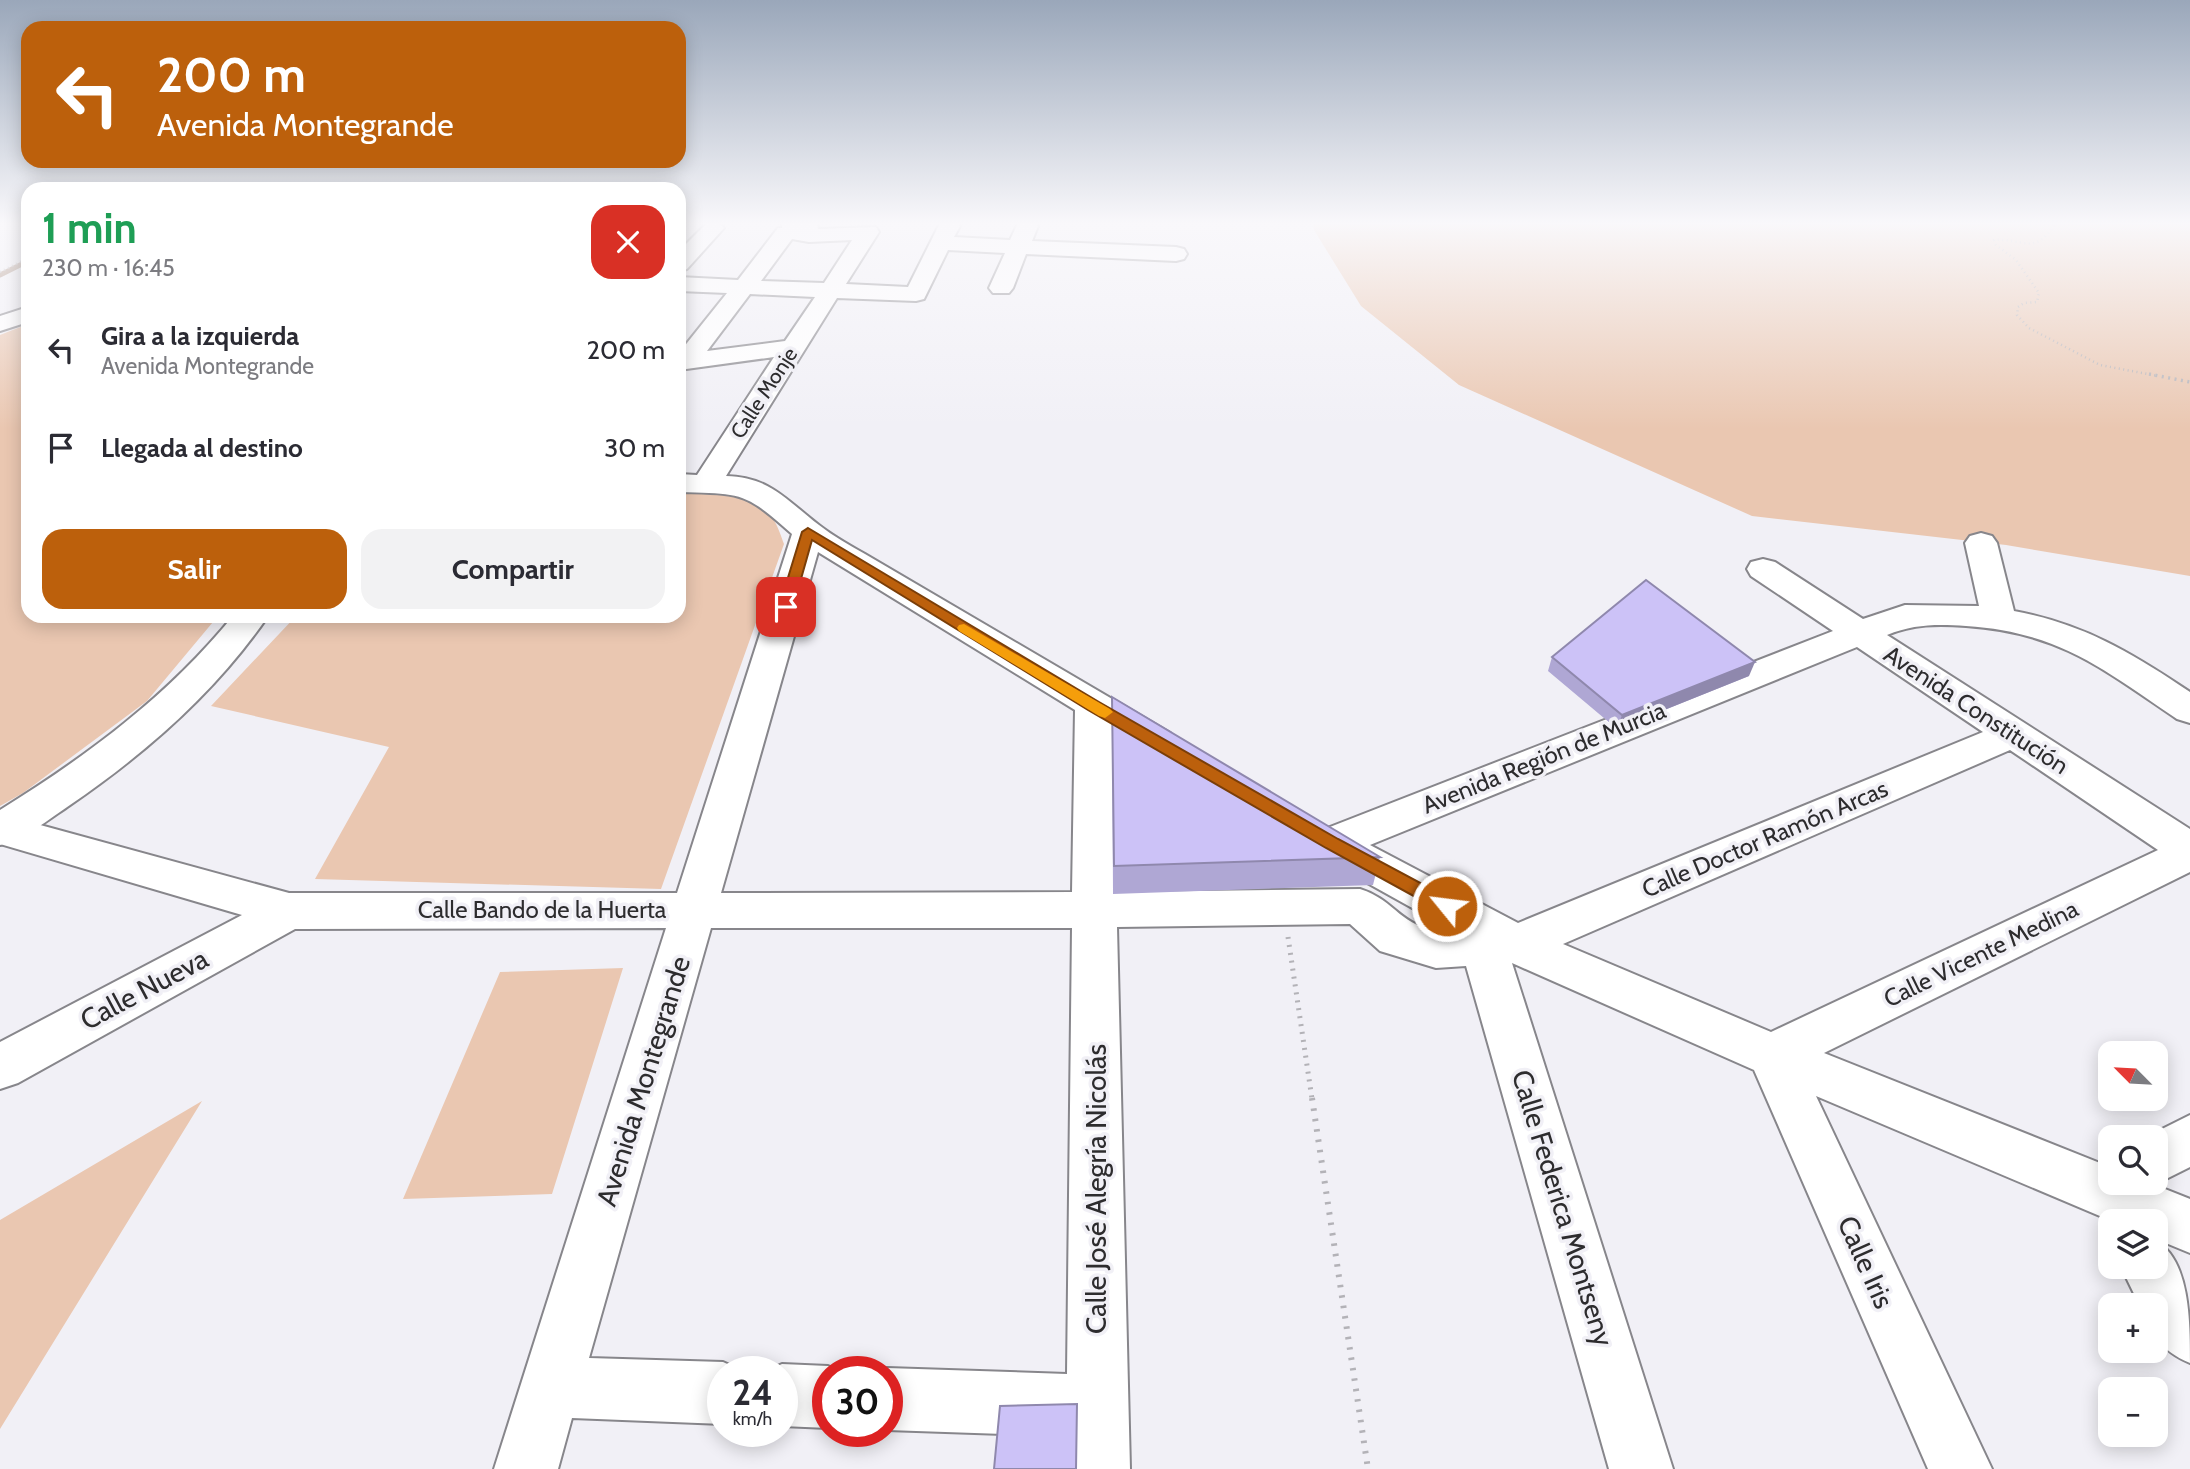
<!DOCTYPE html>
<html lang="es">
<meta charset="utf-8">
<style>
body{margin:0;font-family:Cabin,sans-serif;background:#f2f2f3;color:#2b2b33;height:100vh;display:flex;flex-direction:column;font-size:26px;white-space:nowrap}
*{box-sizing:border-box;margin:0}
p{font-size:23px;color:#7c7c81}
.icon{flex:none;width:38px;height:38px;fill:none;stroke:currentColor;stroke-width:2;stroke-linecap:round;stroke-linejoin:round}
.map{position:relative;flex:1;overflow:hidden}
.side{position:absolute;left:21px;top:182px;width:665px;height:441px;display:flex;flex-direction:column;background:#fff;border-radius:21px;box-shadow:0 4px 18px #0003}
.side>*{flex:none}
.top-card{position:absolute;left:21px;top:21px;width:665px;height:147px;border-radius:21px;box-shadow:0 4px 18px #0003;background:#bc600c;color:#fff;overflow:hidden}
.needle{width:46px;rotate:294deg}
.controls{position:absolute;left:2098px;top:1041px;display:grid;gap:14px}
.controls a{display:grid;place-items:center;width:70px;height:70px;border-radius:14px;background:#fff;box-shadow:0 4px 18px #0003;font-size:35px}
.speed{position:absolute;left:707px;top:1356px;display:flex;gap:14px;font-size:35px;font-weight:700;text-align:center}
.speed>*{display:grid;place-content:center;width:91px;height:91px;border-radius:50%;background:#fff;box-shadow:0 4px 18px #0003;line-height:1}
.speed small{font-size:18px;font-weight:400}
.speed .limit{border:10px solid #d22;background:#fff;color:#111}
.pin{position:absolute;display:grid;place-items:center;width:60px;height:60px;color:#fff;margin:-30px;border-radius:14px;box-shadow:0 4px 10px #0006}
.me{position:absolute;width:77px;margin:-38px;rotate:299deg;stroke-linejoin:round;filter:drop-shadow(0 0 5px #0008)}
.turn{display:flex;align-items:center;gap:24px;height:147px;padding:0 21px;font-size:32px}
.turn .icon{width:91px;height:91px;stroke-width:2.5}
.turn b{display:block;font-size:49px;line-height:60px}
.round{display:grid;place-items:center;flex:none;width:74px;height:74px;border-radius:21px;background:#f2f2f3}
.summary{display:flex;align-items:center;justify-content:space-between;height:119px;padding:0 21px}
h1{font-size:42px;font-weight:800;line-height:52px;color:#1e9e55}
.primary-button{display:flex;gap:14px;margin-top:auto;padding:14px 21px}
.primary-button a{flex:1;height:80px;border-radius:21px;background:#bc600c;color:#fff;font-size:28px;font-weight:800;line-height:80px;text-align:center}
.primary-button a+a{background:#f2f2f3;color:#2b2b33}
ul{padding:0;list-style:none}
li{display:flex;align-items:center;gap:21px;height:98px;padding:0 21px}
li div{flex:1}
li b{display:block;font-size:26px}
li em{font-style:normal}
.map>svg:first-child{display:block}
.green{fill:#eac7b1}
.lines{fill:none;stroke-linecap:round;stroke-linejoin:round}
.stream{stroke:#977560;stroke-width:5}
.minor-casing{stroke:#87868b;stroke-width:4}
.major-casing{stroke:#87868b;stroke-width:4}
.path-far3{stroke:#b3b2b7;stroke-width:2.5;stroke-dasharray:1 3.5;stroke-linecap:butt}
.path-far2{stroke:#b3b2b7;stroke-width:3.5;stroke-dasharray:2 4.5;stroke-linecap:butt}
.path-far1{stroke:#b3b2b7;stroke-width:5;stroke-dasharray:2 6;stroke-linecap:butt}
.path{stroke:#b3b2b7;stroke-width:6;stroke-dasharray:2.5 8;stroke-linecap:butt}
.minor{fill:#fff;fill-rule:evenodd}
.major{fill:#fff;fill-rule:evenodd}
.wall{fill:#afa7d4}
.shaded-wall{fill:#8f88ad}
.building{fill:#ccc2f7;stroke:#8f88ad;stroke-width:2}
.route{fill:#bc600c;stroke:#7a3e08;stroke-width:2}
.slow{fill:#f59e0b}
.labels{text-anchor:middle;stroke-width:7;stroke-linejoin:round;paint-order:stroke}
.far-street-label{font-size:21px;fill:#2d2c2e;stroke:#f1f0f6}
.street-label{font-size:24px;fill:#2d2c2e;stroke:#f1f0f6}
.near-street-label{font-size:28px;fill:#2d2c2e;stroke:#f1f0f6}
</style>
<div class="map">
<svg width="2190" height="1469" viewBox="0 0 2190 1469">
<rect width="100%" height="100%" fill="#f1f0f6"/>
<!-- green -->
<path class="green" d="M1313 223H2190V576L2006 545 1752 516 1459 385 1361 306 1314 230Z
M28 324V616H218L147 701 23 793 0 806V335Z
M679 491C710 492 753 490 773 519 778 526 781 536 784 544L661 889 315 879 389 747 211 706 296 616H679Z
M623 968 552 1194 403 1199 500 972Z
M202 1101 0 1429V1220Z"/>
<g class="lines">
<!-- stream -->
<path class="stream" d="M0 275 28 261"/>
<defs>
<path id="minor" d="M782 223H817L818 229 876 227 879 232 846 284 908 287 940 223H958L960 226 954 237 1010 240 1018 223H1036L1038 226 1032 241 1176 247 1184 249 1187 254 1184 259 1176 261 1026 254 1013 288 1009 293H993L989 288 1005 253 948 250 924 299 916 301 837 298 726 476C770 477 786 500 819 525 833 536 849 545 865 554L1170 733 1175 742 1170 751C1147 758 1132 745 1113 734L1116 892 1360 889C1399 901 1401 933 1450 929L1317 855 1311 844 1317 832 1833 631 1751 576 1747 569 1751 562 1763 559 1775 562 1863 619 1905 605 1979 606 1965 543 1970 536 1981 533 1992 536 1997 543 2014 611C2084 624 2132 653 2190 692V723L2177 719C2103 669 2059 632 1966 626 1937 624 1914 624 1887 635L2190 829V872L1824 1053 2110 1167V1183H2150L2190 1199V1253L2156 1239V1222H2114L1816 1096 1992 1469H1928L1754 1070 1512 963 1673 1469H1609L1466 966 1436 968 1380 951 1350 924 1117 927 1130 1469H1066V1436L887 1430V1372H878L887 1368 1067 1374 1072 928H711L589 1358 723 1362 745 1372H723V1424L572 1418 558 1469H494L666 928 295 929 18 1083 0 1089V1042L242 915 0 844V814L289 893H677L792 534C744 491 742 494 679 492V474L697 475 774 357 679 370V353L727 293 679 291V277L738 280 778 228H782ZM792 239 809 242 852 240 824 283 761 281ZM750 294 815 297 785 341 707 351ZM818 552 1075 710 1072 892 721 893ZM1857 647 1983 732 1518 923 1370 845ZM2010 750 2158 850 1771 1032 1563 944Z
M706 224 719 223 724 228 687 269 679 271V251Z
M28 307V322L0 331V316Z
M2190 1115V1167L2156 1184 2154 1183H2156V1138H2144Z
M2156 1241C2190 1260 2190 1322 2190 1363 2158 1349 2156 1339 2156 1306H2140L2121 1267H2156Z
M782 1364 828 1366 842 1372H828V1428L782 1426V1372H764Z"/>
<path id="major" d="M233 616H268C216 692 146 753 70 805 48 820 26 838 0 845V810C87 756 168 696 233 616Z"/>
</defs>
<!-- minor casing -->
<use href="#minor" class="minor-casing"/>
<!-- major casing -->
<use href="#major" class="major-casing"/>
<!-- path-far3 -->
<path class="path-far3" d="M2050 223 2054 226C2032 256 2025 238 1994 240L1996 245 2016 260 2039 293 2037 302 2024 303 2018 307 2017 315 2029 328 2100 365 2158 376
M0 272 28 258"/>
<!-- path-far2 -->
<path class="path-far2" d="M2149 374 2190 382"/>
<!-- path-far1 -->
<path class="path-far1" d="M1288 937 1312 1099"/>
<!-- path -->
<path class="path" d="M1312 1098 1368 1469"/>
<!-- minor -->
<use href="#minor" class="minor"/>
<!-- major -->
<use href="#major" class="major"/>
</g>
<!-- wall -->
<path class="wall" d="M1552 657 1749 676 1617 729 1548 671Z
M1112 697 1380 857 1373 885 1113 894Z"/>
<!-- shaded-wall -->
<path class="shaded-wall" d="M1755 662 1749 676 1617 729 1622 715Z"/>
<!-- building -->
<path class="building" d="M1646 580 1755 662 1622 715 1552 657Z
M1112 697 1380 857 1114 866Z
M1077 1404 1076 1469H994L1000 1406Z"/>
<!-- sky -->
<linearGradient id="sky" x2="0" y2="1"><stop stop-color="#9aa7ba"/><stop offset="0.52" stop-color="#f9f8fb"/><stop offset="1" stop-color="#f9f8fb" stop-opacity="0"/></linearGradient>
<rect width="2190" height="429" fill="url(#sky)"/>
<!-- route -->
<path class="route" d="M808 528 1099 702 1338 839 1454 901 1456 906 1454 911 1447 914 1441 911 1326 848 1088 710 812 540 793 607 791 610H781L779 607 802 532Z"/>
<!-- slow -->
<path class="slow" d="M964 624 1110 709 1113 712 1105 718 1099 716 959 631 957 628 959 625Z"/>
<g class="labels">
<!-- far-street labels -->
<g class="far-street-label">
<text transform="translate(764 393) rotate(-57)" y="7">Calle Monje</text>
</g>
<!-- street labels -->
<g class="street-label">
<text transform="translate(1976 710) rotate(33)" y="8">Avenida Constitución</text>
<text transform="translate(1544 758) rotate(-22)" y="8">Avenida Región de Murcia</text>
<text transform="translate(1765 839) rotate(-23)" y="8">Calle Doctor Ramón Arcas</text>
<text x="542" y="918">Calle Bando de la Huerta</text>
<text transform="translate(1981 954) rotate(-26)" y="8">Calle Vicente Medina</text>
</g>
<!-- near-street labels -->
<g class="near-street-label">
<text transform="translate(144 989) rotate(-28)" y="10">Calle Nueva</text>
<text transform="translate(643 1081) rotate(-73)" y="10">Avenida Montegrande</text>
<text transform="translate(1096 1189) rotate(-90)" y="10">Calle José Alegría Nicolás</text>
<text transform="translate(1563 1208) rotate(73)" y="10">Calle Federica Montseny</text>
<text transform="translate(1866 1262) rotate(66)" y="10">Calle Iris</text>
</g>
</g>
</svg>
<div class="controls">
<a><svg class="needle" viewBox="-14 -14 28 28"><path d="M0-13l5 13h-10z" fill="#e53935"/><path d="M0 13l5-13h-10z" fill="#7c7c81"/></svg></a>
<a><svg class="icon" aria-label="search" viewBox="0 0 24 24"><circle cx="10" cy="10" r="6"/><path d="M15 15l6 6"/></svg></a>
<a><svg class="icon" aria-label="layers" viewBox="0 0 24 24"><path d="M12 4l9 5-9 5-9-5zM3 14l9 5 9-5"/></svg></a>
<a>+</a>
<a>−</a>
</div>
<div class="speed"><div>24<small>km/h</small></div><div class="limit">30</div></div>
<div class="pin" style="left:786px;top:607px;background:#d93025"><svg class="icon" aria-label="arrive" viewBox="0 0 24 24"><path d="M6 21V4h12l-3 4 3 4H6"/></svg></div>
<svg class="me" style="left:1447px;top:906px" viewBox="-20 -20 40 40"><circle r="17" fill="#bc600c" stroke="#fff" stroke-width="3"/><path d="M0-11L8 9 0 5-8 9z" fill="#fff"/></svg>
<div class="top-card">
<div class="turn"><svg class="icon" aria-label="left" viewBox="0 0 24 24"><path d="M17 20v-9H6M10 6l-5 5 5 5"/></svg><div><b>200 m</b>Avenida Montegrande</div></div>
</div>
<section class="side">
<div class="summary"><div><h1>1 min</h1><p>230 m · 16:45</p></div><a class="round" style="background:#d93025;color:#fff"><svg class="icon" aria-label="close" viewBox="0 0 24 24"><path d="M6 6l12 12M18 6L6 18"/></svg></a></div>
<ul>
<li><svg class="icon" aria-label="left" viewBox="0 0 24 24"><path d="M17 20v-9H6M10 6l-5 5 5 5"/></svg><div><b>Gira a la izquierda</b><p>Avenida Montegrande</p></div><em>200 m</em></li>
<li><svg class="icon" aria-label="arrive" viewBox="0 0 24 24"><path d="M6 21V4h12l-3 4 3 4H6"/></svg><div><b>Llegada al destino</b></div><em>30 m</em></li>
</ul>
<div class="primary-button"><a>Salir</a><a>Compartir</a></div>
</section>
</div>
